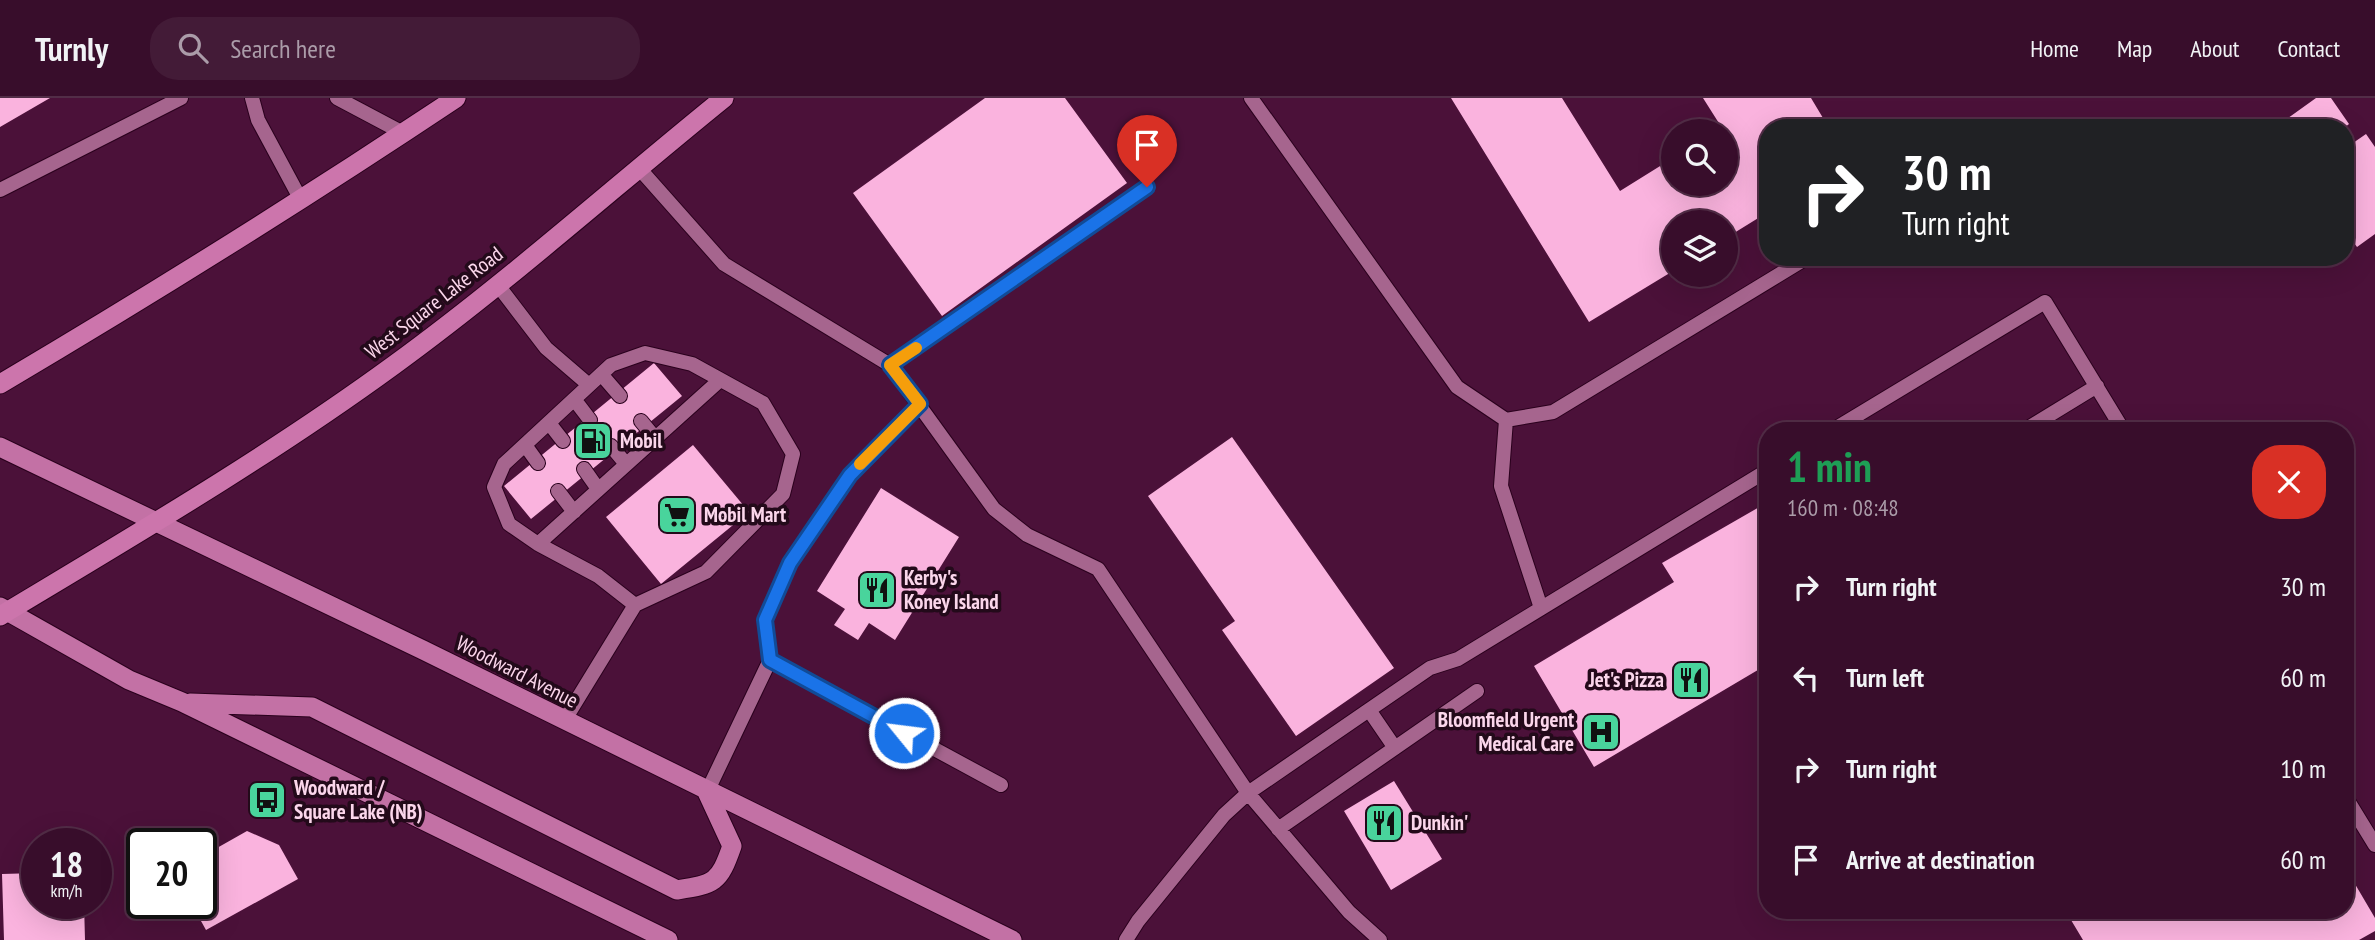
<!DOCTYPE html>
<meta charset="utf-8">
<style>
body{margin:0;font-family:"PT Sans Narrow",sans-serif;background:#431b37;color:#f1f3f6;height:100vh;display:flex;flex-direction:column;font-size:26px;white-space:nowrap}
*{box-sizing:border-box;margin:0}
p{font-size:23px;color:#ab9ca9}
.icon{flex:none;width:38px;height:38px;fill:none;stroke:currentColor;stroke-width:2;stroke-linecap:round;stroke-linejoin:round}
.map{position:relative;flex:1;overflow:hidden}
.side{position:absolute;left:1759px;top:324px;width:595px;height:497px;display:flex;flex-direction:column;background:#380d2b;border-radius:28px;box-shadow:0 7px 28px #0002,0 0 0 2px #522d47}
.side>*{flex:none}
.guide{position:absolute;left:1759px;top:21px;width:595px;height:147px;border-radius:28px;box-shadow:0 7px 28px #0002,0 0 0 2px #522d47;background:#202124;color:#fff;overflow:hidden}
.buttons{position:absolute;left:1661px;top:21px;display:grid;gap:14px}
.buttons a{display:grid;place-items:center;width:77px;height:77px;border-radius:50%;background:#380d2b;box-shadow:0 7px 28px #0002,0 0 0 2px #522d47;font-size:35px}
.speed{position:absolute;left:21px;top:730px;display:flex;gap:14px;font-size:35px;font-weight:700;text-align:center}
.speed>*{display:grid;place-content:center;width:91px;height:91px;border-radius:50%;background:#380d2b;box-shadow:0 7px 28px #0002,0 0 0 2px #522d47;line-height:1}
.speed small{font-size:18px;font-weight:400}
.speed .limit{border:4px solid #111;border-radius:10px;background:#fff;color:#111}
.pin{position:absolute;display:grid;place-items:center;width:60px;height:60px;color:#fff;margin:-72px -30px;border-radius:50% 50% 50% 0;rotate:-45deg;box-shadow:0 0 7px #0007}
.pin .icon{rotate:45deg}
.me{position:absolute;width:77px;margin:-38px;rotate:299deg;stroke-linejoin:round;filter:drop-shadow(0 0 5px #0008)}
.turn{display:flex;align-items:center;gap:24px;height:147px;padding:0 28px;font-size:32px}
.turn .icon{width:91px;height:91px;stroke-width:2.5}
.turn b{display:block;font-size:49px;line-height:60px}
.round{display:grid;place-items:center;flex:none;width:74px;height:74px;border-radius:28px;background:#431b37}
.summary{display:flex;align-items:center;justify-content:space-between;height:119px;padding:0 28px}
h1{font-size:42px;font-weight:700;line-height:52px;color:#1e9e55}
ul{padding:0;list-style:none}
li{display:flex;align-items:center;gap:21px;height:91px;padding:0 28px}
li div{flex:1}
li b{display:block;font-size:26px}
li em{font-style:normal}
header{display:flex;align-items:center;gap:42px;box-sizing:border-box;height:98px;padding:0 35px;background:#380d2b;border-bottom:2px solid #522d47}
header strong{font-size:33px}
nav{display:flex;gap:38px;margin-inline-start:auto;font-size:24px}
.search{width:490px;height:63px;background:#431b37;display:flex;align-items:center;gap:18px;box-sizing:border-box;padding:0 24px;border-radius:28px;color:#ab9ca9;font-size:26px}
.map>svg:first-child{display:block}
.building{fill:#fab3de}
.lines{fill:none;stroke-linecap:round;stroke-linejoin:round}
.service-casing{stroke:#2a011d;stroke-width:16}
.primary-casing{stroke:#2a011d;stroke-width:21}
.trunk-casing{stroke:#2a011d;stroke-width:21}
.service{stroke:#a6658e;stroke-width:14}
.primary{stroke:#c371a5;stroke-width:19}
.trunk{stroke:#cc75ac;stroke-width:19}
.route-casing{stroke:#114b97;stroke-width:18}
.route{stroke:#1a73e8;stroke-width:12}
.slow{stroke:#f59e0b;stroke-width:12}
.labels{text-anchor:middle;stroke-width:7;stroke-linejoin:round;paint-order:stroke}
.street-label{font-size:21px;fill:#fbd6eb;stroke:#230a1a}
.poi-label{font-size:21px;font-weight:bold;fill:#fbd6eb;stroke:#230a1a;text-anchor:start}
</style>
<header>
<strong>Turnly</strong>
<div class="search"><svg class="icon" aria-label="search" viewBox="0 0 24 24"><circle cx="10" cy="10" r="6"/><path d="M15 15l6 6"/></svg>Search here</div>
<nav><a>Home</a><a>Map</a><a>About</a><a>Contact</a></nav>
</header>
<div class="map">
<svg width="2375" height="842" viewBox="0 0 2375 842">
<rect width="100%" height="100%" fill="#4b1139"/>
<!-- building -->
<path class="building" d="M0 0H50L0 29Z
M985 0H1065L1127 85 942 218 853 95Z
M1451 0H1562L1620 93 1673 60V86H1726V33H1716L1722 30 1703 0H1811L1829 30H1768V114L1726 140V124H1673V173L1589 224Z
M2316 0H2331L2349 26 2344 30H2274Z
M2345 34 2353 45 2366 36 2375 49V136L2357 149 2345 132 2347 94Z
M654 265 682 298 531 421 504 388Z
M1232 339 1394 570 1296 638 1222 532 1235 523 1148 398Z
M693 347 749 414 661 486 606 419Z
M881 390 959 439 895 542 869 525 858 542 834 527 845 511 817 493Z
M1768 404V566L1594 669 1534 568 1674 484 1662 465Z
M1394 683 1442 761 1391 792 1344 713Z
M247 733 279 747 298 781 206 832 191 805H201V759Z
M2345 769 2375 820V833L2359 842H2083L2065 812H2345Z
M37 775V805H84L85 842H4L2 776Z"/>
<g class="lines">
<defs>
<path id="service" d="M252 0 258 22 301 102
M337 0 403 35
M1251 0 1457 289 1506 322 1501 388 1541 510
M638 69 724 166 890 267 994 411 1027 437 1098 471 1248 695 1349 814 1380 842
M0 92 181 0
M497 186 546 250 589 287
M890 267 1147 89
M601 276 620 298
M574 301 590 322
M1506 322 1553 314 1808 159
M641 323 655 340
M549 325 563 343
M1833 332 2045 204 2123 332
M2025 332 2097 288
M525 347 538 365
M611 348 626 366
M584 371 598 391
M558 393 574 414
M538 446 720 282
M770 562 765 522 790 465 850 377 920 306
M1369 612 1395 650
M564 623 635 507 706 474 783 396 793 356 763 305 692 266 645 255 611 267 504 366 494 389 509 426 538 446 598 478 635 507
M707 694 770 562 1001 687
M2345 698 2375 747
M1278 731 1477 593
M1126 842 1138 823 1224 717 1248 695 1430 570 1458 561 1768 372"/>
<path id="primary" d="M0 349 423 552 1012 842
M0 509 129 582 182 604 668 842
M190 605 312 609 677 792C715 786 719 785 732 748L707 694"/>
<path id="trunk" d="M0 286C154 195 306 100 456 0
M0 518C133 438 268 359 394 267 508 184 614 89 724 0"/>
</defs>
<!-- service casing -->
<use href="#service" class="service-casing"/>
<!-- primary casing -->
<use href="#primary" class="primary-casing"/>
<!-- trunk casing -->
<use href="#trunk" class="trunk-casing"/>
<!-- service -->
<use href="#service" class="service"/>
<!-- primary -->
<use href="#primary" class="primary"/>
<!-- trunk -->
<use href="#trunk" class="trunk"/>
</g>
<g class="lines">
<defs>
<path id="route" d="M904 635 770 562 765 522 790 465 850 377 920 306 890 267 1147 89"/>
</defs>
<!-- route casing -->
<use href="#route" class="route-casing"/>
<!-- route -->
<use href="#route" class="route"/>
<!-- slow -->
<path class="slow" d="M860 366 920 306 890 267 916 250"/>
</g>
<!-- icons -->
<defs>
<symbol id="fuel-square" viewBox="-11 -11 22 22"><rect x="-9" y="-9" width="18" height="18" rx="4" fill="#49d49c" stroke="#230a1a"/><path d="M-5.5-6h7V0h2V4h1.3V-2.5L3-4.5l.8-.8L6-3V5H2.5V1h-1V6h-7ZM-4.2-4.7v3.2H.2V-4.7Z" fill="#111"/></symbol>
<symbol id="supermarket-square" viewBox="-11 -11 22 22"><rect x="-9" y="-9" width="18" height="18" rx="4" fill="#49d49c" stroke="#230a1a"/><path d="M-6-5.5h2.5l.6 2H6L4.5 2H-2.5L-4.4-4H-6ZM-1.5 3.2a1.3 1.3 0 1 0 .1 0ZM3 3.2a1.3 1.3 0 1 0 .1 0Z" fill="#111"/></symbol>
<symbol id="restaurant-square" viewBox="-11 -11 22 22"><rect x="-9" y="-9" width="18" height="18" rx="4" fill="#49d49c" stroke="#230a1a"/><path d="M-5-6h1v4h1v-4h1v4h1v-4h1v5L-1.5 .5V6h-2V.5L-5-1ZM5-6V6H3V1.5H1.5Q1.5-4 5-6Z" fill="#111"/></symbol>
<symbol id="hospital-square" viewBox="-11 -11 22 22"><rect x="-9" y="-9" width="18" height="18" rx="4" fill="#49d49c" stroke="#230a1a"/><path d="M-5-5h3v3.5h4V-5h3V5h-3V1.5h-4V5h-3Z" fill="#111"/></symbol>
<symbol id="bus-square" viewBox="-11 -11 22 22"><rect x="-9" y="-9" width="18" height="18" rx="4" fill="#49d49c" stroke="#230a1a"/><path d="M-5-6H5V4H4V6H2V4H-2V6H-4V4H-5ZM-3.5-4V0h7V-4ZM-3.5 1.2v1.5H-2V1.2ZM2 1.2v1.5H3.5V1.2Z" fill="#111"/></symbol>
</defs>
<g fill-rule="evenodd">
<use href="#fuel-square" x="571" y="321" width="44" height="44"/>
<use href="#supermarket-square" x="655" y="395" width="44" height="44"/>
<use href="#restaurant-square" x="855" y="470" width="44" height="44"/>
<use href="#restaurant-square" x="1669" y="560" width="44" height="44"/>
<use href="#hospital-square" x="1579" y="612" width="44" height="44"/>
<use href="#bus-square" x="245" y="680" width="44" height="44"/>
<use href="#restaurant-square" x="1362" y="703" width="44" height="44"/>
</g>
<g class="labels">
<!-- street labels -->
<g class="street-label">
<text transform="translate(434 205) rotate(-38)" y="7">West Square Lake Road</text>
<text transform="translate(517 574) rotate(27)" y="7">Woodward Avenue</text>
</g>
<!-- poi labels -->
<g class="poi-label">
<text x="620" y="350">Mobil</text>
<text x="704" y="424">Mobil Mart</text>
<text x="904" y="487">Kerby's<tspan x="904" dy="24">Koney Island</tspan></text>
<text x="1664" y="589" text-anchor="end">Jet's Pizza</text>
<text x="1574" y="629" text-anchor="end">Bloomfield Urgent<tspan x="1574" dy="24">Medical Care</tspan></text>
<text x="294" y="697">Woodward /<tspan x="294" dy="24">Square Lake (NB)</tspan></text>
<text x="1411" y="732">Dunkin'</text>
</g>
</g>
</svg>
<div class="buttons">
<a><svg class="icon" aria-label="search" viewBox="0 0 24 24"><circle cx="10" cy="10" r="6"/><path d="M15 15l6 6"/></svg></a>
<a><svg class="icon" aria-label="layers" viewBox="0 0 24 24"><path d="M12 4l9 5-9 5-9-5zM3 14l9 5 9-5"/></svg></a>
</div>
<div class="speed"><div>18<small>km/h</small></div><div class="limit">20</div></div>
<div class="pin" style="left:1147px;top:89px;background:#d93025"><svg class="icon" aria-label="arrive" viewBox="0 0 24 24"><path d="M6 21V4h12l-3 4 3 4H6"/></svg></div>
<svg class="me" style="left:904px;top:635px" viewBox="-20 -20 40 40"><circle r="17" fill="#1a73e8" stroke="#fff" stroke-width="3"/><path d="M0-11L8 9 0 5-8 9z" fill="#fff"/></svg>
<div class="guide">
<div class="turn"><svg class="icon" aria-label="right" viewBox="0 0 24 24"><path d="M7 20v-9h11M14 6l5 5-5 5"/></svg><div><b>30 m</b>Turn right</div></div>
</div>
<section class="side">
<div class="summary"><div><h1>1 min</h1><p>160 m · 08:48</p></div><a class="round" style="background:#d93025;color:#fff"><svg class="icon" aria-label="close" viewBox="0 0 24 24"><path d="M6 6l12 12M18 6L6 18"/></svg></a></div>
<ul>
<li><svg class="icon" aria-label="right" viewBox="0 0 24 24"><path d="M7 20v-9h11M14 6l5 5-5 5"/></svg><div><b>Turn right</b></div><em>30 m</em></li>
<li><svg class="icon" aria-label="left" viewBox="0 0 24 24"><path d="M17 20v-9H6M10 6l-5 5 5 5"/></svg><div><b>Turn left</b></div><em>60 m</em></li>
<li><svg class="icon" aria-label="right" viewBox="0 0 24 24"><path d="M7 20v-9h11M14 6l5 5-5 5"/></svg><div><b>Turn right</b></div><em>10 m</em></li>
<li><svg class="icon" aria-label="arrive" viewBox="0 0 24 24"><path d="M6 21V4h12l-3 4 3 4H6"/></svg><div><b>Arrive at destination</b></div><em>60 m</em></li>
</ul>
</section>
</div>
